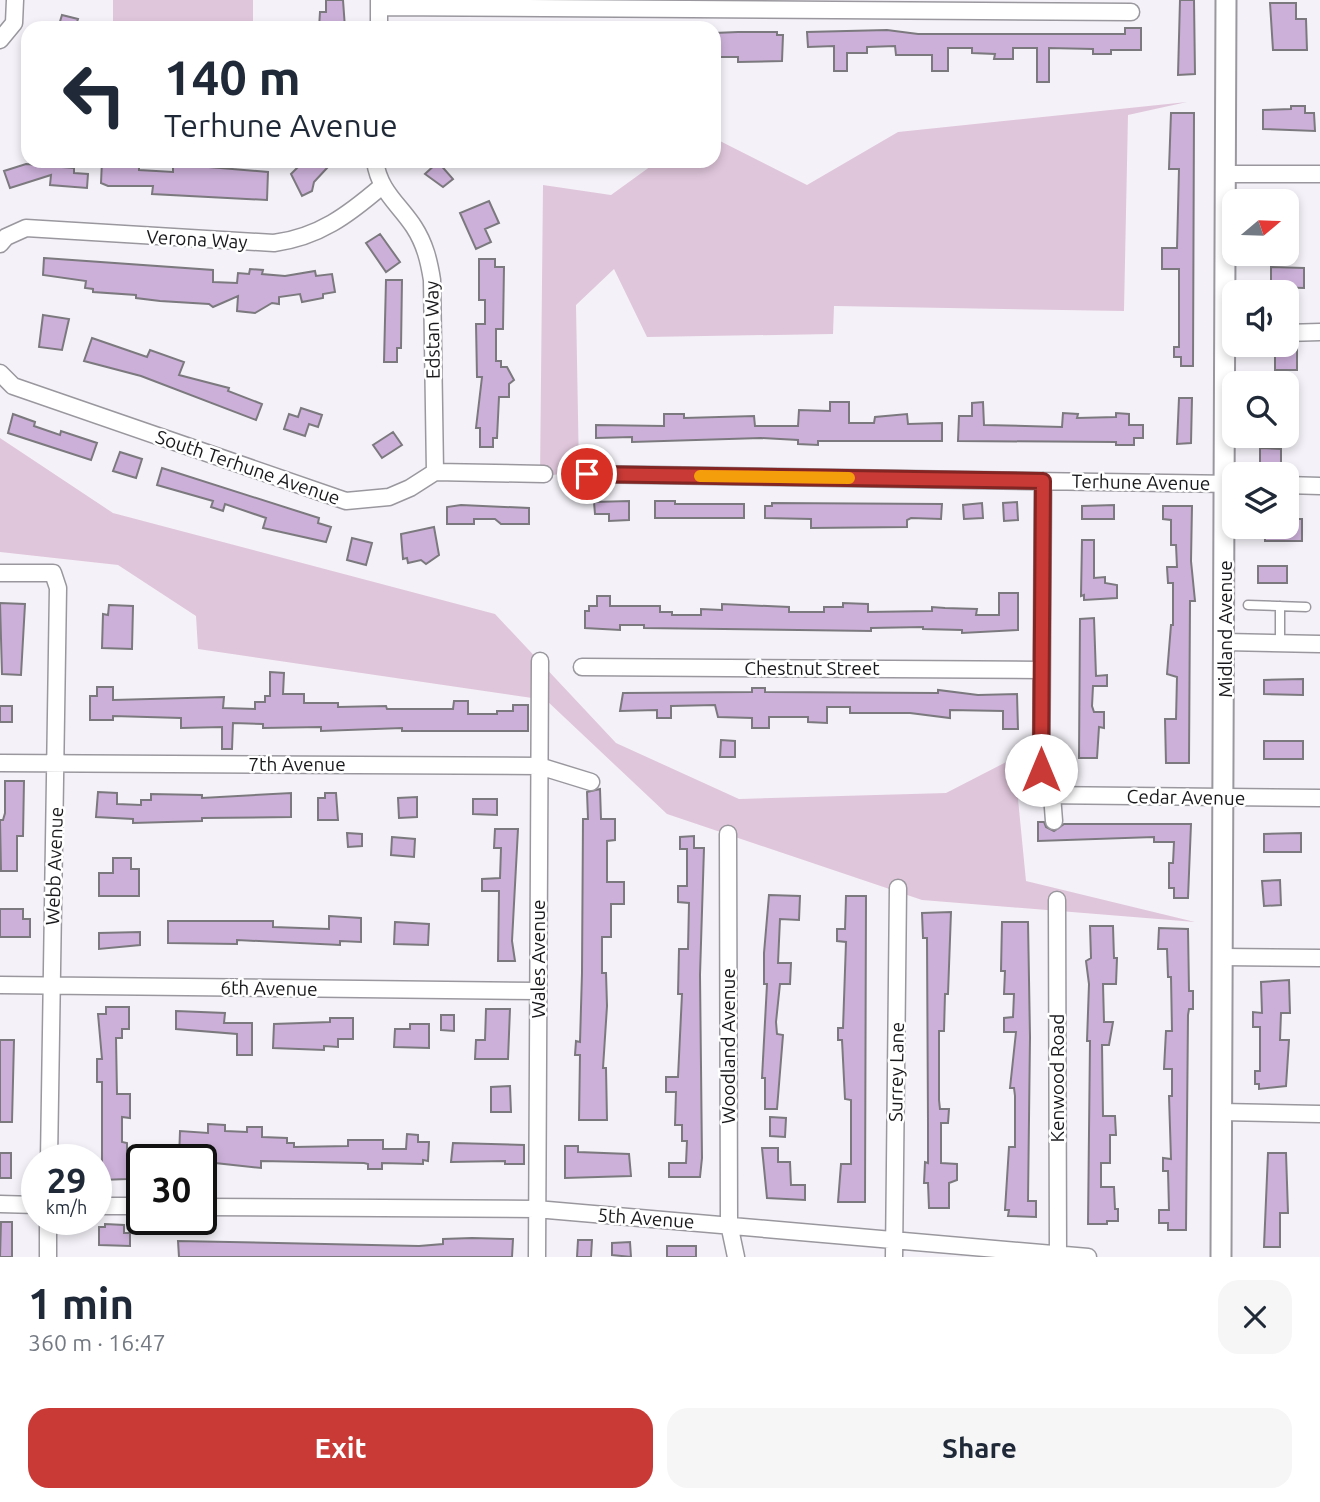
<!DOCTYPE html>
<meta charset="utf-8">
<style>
body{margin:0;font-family:Ubuntu,sans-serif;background:#f6f6f7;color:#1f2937;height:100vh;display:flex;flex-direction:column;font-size:26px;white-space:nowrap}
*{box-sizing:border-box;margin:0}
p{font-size:23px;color:#747a83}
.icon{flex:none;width:38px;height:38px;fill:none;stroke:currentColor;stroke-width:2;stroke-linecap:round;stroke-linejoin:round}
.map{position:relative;height:1257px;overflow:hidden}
.panel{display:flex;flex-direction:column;background:#fff;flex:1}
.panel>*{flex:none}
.guide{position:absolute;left:21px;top:21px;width:700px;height:147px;border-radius:21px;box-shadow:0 4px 10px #0003;background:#fff;color:#1f2937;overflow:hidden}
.needle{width:46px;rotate:71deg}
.buttons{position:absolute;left:1222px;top:189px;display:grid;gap:14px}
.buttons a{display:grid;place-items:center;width:77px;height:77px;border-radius:14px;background:#fff;box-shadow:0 4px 10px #0003;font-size:35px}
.speed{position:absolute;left:21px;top:1144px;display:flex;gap:14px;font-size:35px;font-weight:700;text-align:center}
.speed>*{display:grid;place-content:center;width:91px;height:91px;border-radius:50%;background:#fff;box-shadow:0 4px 10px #0003;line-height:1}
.speed small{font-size:18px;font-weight:400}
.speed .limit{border:4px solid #111;border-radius:10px;background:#fff;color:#111}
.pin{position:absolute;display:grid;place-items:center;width:60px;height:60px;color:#fff;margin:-30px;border:4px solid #fff;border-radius:50%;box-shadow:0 2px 7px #0007}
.me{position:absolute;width:77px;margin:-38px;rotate:0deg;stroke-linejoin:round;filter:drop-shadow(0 0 5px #0008)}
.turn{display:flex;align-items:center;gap:24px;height:147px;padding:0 28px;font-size:32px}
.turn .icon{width:91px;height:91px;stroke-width:2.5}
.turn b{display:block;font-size:49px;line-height:60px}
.round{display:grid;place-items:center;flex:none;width:74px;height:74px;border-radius:21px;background:#f6f6f7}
.summary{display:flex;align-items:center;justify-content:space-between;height:119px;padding:0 28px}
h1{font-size:42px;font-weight:700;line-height:52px}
.primary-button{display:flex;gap:14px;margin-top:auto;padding:14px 28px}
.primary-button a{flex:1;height:80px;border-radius:21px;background:#c93a36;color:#fff;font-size:28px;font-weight:700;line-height:80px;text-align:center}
.primary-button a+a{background:#f6f6f7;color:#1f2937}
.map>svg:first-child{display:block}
.green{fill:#e0c6db}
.building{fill:#ccb0d9;stroke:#7c797e;stroke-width:2}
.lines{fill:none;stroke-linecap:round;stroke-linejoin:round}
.service-casing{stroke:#9a989e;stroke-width:11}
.minor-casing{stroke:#9a989e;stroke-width:19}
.tertiary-casing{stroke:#9a989e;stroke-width:23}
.service{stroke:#fff;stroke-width:8}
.minor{stroke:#fff;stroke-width:16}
.tertiary{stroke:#fff;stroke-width:19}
.route-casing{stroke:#832623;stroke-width:18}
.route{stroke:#c93a36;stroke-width:12}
.slow{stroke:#f59e0b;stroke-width:12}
.labels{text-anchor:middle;stroke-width:5;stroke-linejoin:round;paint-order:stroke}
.street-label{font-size:19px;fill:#19181b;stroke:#fff}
</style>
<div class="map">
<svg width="1320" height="1257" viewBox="0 0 1320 1257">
<rect width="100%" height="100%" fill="#f4f2f8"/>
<!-- green -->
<path class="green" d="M113 0H253V28H113Z
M1187 102 1128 115 1124 311 834 306 833 334 647 337 614 269 576 305 579 471 540 477 543 185 611 195 658 161H714V138L807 185 898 132Z
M0 438 113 513 495 614 616 743 739 799 946 793 1014 758 1026 881 1195 922 922 900 667 814 546 700 198 649 196 616 118 565 0 552Z"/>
<!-- building -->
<path class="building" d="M326 0H343L345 28H319L320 12H326Z
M1180 0H1194L1195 74 1178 75Z
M1270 3H1296V19H1306L1307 50H1273Z
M62 15 78 19 75 28H58Z
M1125 28H1141V50H1111V54H1093V49L1049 48V82H1037V48H1013V59H994L995 54 972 53V48H948V71H932V55H896L895 46 867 47V53H847V71H834V46L808 47 807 32 887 30 918 34H1125Z
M738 32H777V35H783L782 61 738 62V57H714V33Z
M1291 106H1305V113H1314L1315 131 1263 129V110L1291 109Z
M1171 113H1194L1193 366H1181V357H1174V347H1179V269H1162V248H1177L1179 169H1169Z
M102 161 139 163V170L173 172V164L268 172 267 200 152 194 153 186H108L101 183Z
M304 161H319L327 168 314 182 312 191 302 196 291 174Z
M438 162 453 179 443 187 425 174Z
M26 164 74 168V173L88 174 87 188 50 185 51 175 10 188 4 171Z
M489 201 499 223 485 229 491 242 476 249 460 213Z
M380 234 400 262 386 272 366 243Z
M44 258 213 270V282L237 283 238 273 249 274 250 269 263 270 262 274 285 276 315 271 316 276 332 274 335 292 323 294V298L302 302 300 294 279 297V304L272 303 255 313 237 311 238 296 213 307 209 304 160 301 136 298V295L93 292V289L85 288 86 281 43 275Z
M479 259H495V267H504L503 329H496V361H501V367H507L514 380 509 384V397H499L497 438H493V447H480V428H476L482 377H477L476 324H485V300H479Z
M1271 267 1304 268V288L1271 287Z
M386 280H402L401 348H397V362H384Z
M43 315 69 319 62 350 39 347Z
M92 338 147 357 150 350 184 362 179 375 229 388 228 391 262 404 256 420 141 376 84 361Z
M1275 349H1297V370H1275Z
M1179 398H1192L1191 443 1177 444Z
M830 402H849V423H874L875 417 907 414 908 424 942 423V441H818V445L798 444V440L761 438 632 442V437L596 438V425L664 426V414H684V418L754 416 755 426H798L799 410 830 411Z
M983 402 984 425 1062 427 1063 413 1078 414 1077 418 1116 417V413L1129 414V425H1143V438H1134V445H1116V442L958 441 959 416H972V403Z
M301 408 322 415 318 427 309 424 305 436 284 429 289 414 298 417Z
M13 414 35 422 34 426 60 435 61 431 97 443 91 460 8 433Z
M393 432 402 445 382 458 373 445Z
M1260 448 1281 449V464H1260Z
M120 452 142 459 136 478 113 471Z
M162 468 319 518 318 523 331 527 326 542 263 528 266 518 225 504 223 511 211 507 213 501 157 485Z
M629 501V520L609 521V514H595L594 502Z
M655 501H675V504H744V518H655Z
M1017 502 1018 520 1004 521 1003 503Z
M772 503 942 504 941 519 911 518 907 520V527L811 528V519L765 518V506H772Z
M982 503 983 518 964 519 963 505Z
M461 505 529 508V524H501L495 519H474V524H447V507Z
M1114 505V519H1082V506Z
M1163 506H1192L1191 561 1195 601H1190L1189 763H1166L1165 719H1176L1177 677 1167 674 1171 625H1173V583H1168L1167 567H1177L1176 545H1171V520L1163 519Z
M1286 519H1302V541H1265V527H1286Z
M434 527 439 555 426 564 421 560 408 563 407 558 403 559 401 534Z
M352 538 372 543 366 565 347 560Z
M1082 540H1094V578L1105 577V583L1117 585V598L1084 600V595L1081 596Z
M1258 566H1287V583H1258Z
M999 593H1018V630L962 633V630L923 629V627L871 628V631L644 628V625H620V630L585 628V611H589V606H597V596H610V606H660V612H672V615H701V609L722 610V604L789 607V612H824V607H843V603L868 604V612L932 611V607L945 608 977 609 976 615H999Z
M0 603 25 604 21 675 2 674Z
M109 605 133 606 132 649 102 648 103 614 108 615Z
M1094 618 1096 676 1107 675V686H1093L1092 706 1094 712H1104V728L1099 727 1097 758H1079L1080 619Z
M270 672 284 673 283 694H304V703H338V707L386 706 387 709H453L454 701H468V714H497V711H513V705H528V731H402V728L321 731V727L263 728V724L233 723 232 749H222V727L181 728V718L113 716V720H90V696H97V687H113V700L224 697 223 708 255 709V702H265V696H270Z
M1303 679V695L1264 694V680Z
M752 688H765V692L938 693V690L978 695 1017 694 1018 729H1003V711L950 710V718L910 713H850V707H827V723L808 722V717H769V728H752V718L718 717 715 705 671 706V718H657V710L620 711 623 693 752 692Z
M0 706H12V722H0Z
M721 740 735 741V757H720Z
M1264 741H1303V759H1264Z
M5 781H24L23 836H17V871H1L0 820H3L5 813Z
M600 789 601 819H615V840L607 841V882H624V904H611V937H602V973H606L607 1006 603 1068H606L607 1120H579L580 1055H575L576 1041 580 1042 582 973 583 819H588L587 792Z
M98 792 117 793V804L141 805V800H151V794L202 795V798L291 793V817L202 818V821L133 823V819L96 817Z
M325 793H336L338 820H318V798H325Z
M417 797V817L399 818 398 798Z
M473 799H497V815L473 814Z
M1038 822H1044L1046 827 1054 831 1064 824H1191L1188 898H1174V888H1169V863H1173L1174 842H1154V837L1038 841Z
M495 829H518L512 941 515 961H498L499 891H482V879L500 878 501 848H494Z
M347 833 362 834V846L348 847Z
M1301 833V852H1264V834Z
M694 836V848H704L700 975 702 1158 700 1177H669V1163H686L687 1141H682V1125H675L676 1092H666V1077H678L682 994H678L679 949H688L689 903 678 902V886H687V849H680V837Z
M392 837 415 839 414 857 391 855Z
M113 858H131V869H139V896H99V873H113Z
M1280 880 1281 905 1264 906 1262 881Z
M769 895 800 896 799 920 780 919 778 963H791L790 984H780L776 1022 777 1034 783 1035 777 1109H765V1078H762L767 984H764V953Z
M846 896H866L865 1202H838L841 1164H851V1100L845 1099 842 1040H838V1028H843L846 942 837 941V929H845Z
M0 909H23V919H30V937H0Z
M951 912 948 994H945L944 1031H939V1100L940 1109H949L948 1123H941V1163L957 1164V1180L949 1183V1208H929L928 1183H924L925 1162 928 1163V1123L927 938H923L922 913Z
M329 916 361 918V942L340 941V945L237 940V944L168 943V921H273V927L329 929Z
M395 922 429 924 428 945 394 944Z
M1002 922H1028L1030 1037 1028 1201H1036V1217L1008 1216 1009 1210H1005L1009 1147H1015V1096L1014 1088H1010L1016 1032H1004V1018L1013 1017 1014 994H1004L1005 971H1001Z
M1090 926H1113L1114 958H1117L1116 984H1103L1104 1022H1113L1109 1045H1102L1103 1116H1115L1116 1135H1110V1163H1101V1187H1114L1115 1209H1118V1221H1107V1224H1088L1090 1041H1087L1089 984 1086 961 1091 958Z
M1159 928 1188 929 1189 991H1193V1009H1189L1188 1015 1186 1230H1168V1223H1159V1210H1169L1168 1171H1163V1158L1171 1159 1169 1096H1172V1069H1164L1166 1031H1172L1171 977H1168L1167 949H1158Z
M140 932V945L99 949V933Z
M1289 980 1290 1013H1281L1280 1040H1289L1286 1086 1259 1089V1084H1255V1071H1260V1027H1253V1012L1262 1013 1261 982Z
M106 1007H129V1029H122V1038H116L117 1094H130V1118L122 1117V1142L127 1143V1179L102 1180V1082H97V1059H102L98 1014H106Z
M486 1009H510L508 1059H475L476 1040H485Z
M176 1011 225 1013 224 1023H252V1055H237V1034L176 1029Z
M441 1015H454V1031L441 1030Z
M330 1018H353V1039H338V1047L324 1046V1050L273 1048 274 1024 330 1022Z
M410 1024H429V1048L394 1047 395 1029H410Z
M0 1040H14L12 1122H0Z
M510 1086 511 1112H491V1087Z
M770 1117 786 1118 785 1137 770 1136Z
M208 1124 225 1125V1131L247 1132V1127H262V1137L287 1138V1143H294V1147L348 1146V1140H383V1149H406L407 1134 418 1135V1142H429L428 1161 423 1160V1164L382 1163V1169H368V1164L364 1163 261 1161V1168L179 1159 180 1131 208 1133Z
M453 1143 524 1145V1164H505V1161L451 1162Z
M565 1146H578V1152L629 1154 631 1176 565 1178Z
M762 1148H778V1162H790L791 1185H805V1200L767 1198Z
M0 1153H11V1178H0Z
M1268 1153H1286L1288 1213H1280V1247H1264Z
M1 1222H12V1257H0Z
M105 1224 124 1225V1233H130V1246L99 1245V1227H105Z
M472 1238 513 1239 512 1257H179L178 1241 419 1246 443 1244V1239Z
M578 1240H592L591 1257H577Z
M630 1242 631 1257 612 1255V1243Z
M667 1246H696V1257H667Z"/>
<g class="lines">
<defs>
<path id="service" d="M1248 605 1306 607
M1280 606V643"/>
<path id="minor" d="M379 7 1131 12
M379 28V0
M0 40 14 23 15 0
M375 161C379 191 399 204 414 227 425 244 429 261 432 280L435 472
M1225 174H1320
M0 244 6 237 26 228 274 243C319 237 348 215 382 186
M1286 333 1320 332
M0 373 13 386 346 501 389 497 410 488 435 472 544 474
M587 474 1234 484
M1043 481 1041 795 1320 798
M1286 485 1320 486
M0 573H53L58 588 49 1160
M1225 642 1320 644
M582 667 1041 670
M0 763 539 766 591 782
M1052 795 1054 821
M728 834 729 1224 736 1257
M1057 900 1058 1257
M1223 957 1320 958
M0 985 538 991
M1221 1112 1320 1114
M0 1204 37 1205
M96 1206H142
M201 1207 536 1209 1088 1257
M48 1257V1220
M537 1257 540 661
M894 1257 898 888"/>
<path id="tertiary" d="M1221 1257 1226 0"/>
</defs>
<!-- service casing -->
<use href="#service" class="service-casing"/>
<!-- minor casing -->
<use href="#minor" class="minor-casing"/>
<!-- tertiary casing -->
<use href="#tertiary" class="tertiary-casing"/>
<!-- service -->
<use href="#service" class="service"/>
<!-- minor -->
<use href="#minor" class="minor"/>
<!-- tertiary -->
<use href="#tertiary" class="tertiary"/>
</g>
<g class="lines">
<defs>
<path id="route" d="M587 474 1043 481 1041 770"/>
</defs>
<!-- route casing -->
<use href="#route" class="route-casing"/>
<!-- route -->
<use href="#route" class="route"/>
<!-- slow -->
<path class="slow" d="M700 476 849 478"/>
</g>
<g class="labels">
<!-- street labels -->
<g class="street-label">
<text transform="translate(197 239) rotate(3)" y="7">Verona Way</text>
<text transform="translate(432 330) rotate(-91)" y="7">Edstan Way</text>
<text transform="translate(248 467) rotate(19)" y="7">South Terhune Avenue</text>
<text transform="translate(1141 482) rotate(1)" y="7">Terhune Avenue</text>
<text transform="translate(1225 629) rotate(-90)" y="7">Midland Avenue</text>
<text x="812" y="675">Chestnut Street</text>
<text x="297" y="771">7th Avenue</text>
<text transform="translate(1186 797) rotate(1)" y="7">Cedar Avenue</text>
<text transform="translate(54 866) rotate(-88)" y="7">Webb Avenue</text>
<text transform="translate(538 959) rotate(-90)" y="7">Wales Avenue</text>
<text transform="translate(269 988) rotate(1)" y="7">6th Avenue</text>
<text transform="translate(728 1046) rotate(-90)" y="7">Woodland Avenue</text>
<text transform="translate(896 1072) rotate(-89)" y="7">Surrey Lane</text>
<text transform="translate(1057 1078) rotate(-90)" y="7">Kenwood Road</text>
<text transform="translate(646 1218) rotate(4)" y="7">5th Avenue</text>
</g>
</g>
</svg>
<div class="buttons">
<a><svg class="needle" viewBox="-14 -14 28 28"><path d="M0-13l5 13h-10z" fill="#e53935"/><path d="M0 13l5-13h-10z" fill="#747a83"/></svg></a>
<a><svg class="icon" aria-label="sound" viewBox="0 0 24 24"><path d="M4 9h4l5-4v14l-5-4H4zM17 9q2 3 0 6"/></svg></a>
<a><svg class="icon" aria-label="search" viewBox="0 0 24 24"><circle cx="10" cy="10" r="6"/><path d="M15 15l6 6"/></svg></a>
<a><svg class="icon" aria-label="layers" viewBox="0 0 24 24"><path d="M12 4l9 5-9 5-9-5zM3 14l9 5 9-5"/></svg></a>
</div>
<div class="speed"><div>29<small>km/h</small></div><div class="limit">30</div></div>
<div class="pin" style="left:587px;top:474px;background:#d93025"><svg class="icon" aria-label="arrive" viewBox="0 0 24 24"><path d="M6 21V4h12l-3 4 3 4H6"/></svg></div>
<svg class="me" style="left:1041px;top:770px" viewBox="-20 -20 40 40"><circle r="19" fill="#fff"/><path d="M0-13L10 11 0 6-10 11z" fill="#c93a36"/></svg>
<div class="guide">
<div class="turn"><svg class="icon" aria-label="left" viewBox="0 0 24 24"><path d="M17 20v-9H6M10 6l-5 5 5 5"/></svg><div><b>140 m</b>Terhune Avenue</div></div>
</div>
</div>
<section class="panel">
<div class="summary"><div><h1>1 min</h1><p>360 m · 16:47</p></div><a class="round"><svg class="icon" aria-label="close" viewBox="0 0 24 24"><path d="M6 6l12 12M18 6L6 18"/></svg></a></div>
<div class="primary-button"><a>Exit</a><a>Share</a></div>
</section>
